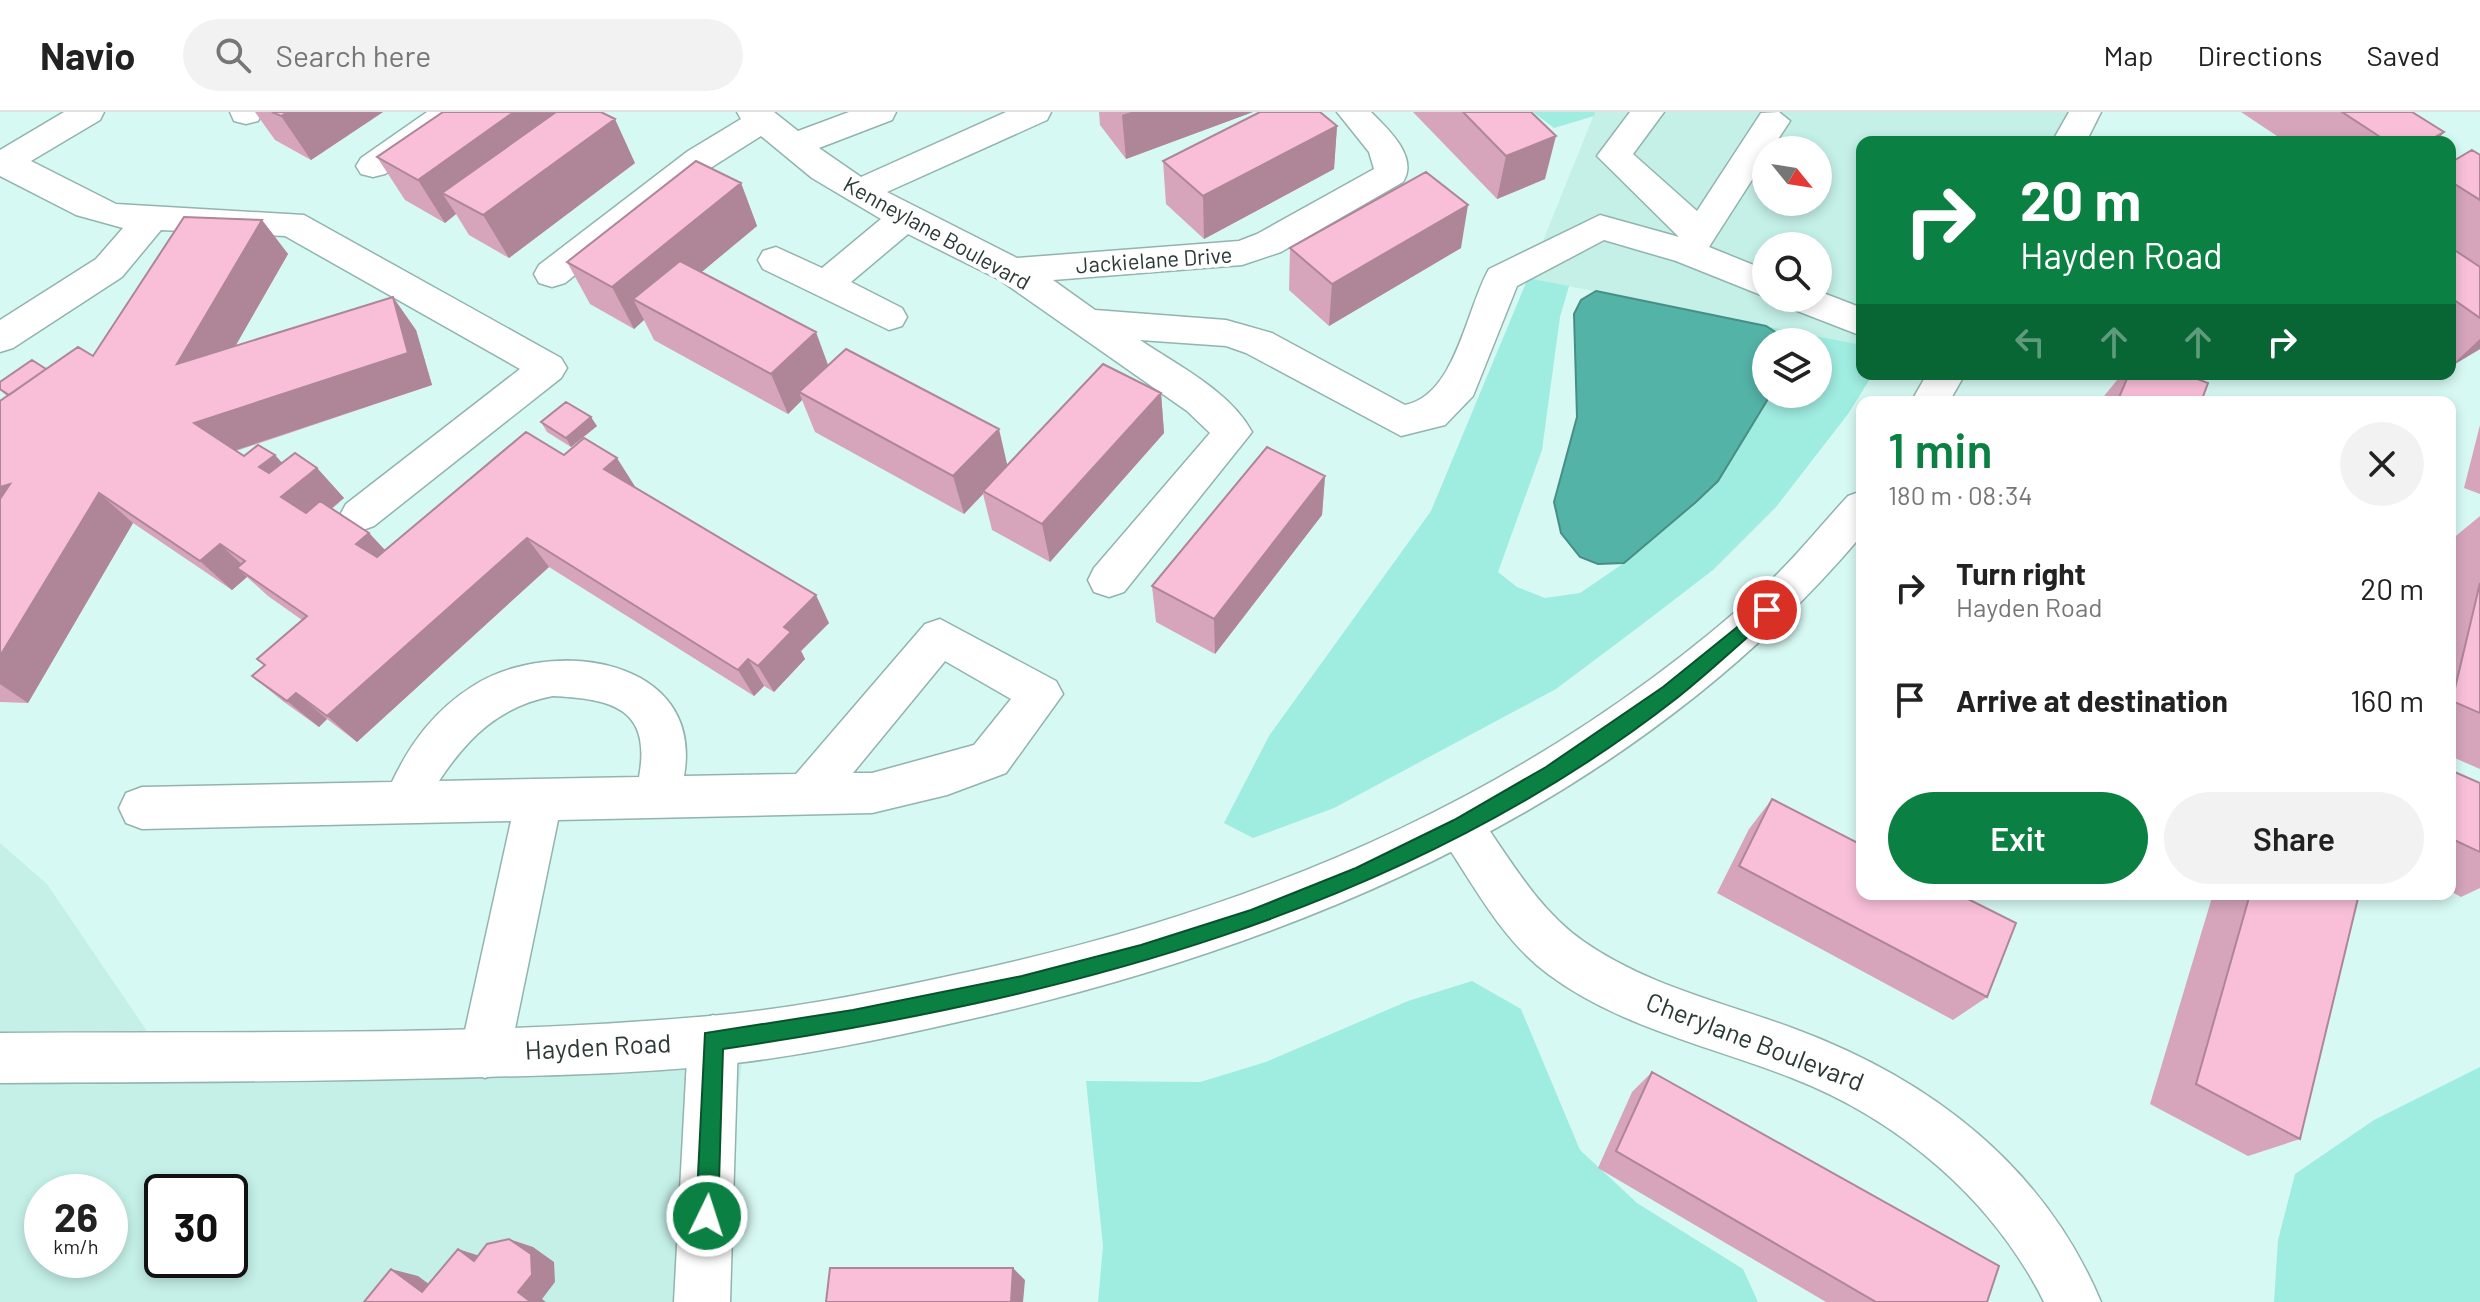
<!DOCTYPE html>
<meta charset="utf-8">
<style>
body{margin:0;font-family:Barlow,sans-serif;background:#f2f2f2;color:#222;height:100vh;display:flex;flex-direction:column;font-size:30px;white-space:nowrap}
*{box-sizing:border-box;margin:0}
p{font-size:26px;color:#767676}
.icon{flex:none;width:44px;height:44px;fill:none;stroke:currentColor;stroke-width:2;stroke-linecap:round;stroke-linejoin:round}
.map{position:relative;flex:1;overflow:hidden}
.drawer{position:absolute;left:1856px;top:284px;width:600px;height:504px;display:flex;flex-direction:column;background:#fff;border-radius:16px;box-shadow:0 4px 12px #0003}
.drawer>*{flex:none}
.hud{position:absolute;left:1856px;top:24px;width:600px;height:244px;border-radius:16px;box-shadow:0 4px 12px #0003;background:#0b8043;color:#fff;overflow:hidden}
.needle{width:52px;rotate:120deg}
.controls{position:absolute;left:1752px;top:24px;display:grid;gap:16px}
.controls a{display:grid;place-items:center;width:80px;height:80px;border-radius:50%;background:#fff;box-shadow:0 4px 12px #0003;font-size:40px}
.speed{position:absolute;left:24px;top:1062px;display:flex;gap:16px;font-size:40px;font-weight:700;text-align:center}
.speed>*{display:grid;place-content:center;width:104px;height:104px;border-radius:50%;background:#fff;box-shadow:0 4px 12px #0003;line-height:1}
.speed small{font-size:20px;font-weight:400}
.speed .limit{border:4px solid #111;border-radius:12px;background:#fff;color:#111}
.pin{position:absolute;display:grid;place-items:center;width:68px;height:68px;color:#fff;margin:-34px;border:4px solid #fff;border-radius:50%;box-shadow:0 2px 8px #0007}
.me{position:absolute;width:88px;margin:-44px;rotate:4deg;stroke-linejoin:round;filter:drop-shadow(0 0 6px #0008)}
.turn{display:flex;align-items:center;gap:28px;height:168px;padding:0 32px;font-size:36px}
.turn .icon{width:104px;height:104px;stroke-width:2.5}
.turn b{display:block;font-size:56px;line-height:68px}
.lanes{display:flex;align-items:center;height:76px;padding:0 32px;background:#0003;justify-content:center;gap:40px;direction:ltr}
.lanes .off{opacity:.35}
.round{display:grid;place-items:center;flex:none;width:84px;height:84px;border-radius:42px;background:#f2f2f2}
.summary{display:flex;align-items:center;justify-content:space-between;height:136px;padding:0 32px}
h1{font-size:48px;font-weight:600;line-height:60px;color:#0b8043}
.button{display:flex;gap:16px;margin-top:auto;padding:16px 32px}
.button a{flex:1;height:92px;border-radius:48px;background:#0b8043;color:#fff;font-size:32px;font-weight:600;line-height:92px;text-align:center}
.button a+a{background:#f2f2f2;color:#222}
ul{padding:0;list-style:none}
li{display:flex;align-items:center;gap:24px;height:112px;padding:0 32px}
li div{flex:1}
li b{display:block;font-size:30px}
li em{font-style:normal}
header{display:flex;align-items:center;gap:48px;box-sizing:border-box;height:112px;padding:0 40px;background:#fff;border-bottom:2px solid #e0e0e0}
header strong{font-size:38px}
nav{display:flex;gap:44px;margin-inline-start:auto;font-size:28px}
.search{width:560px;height:72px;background:#f2f2f2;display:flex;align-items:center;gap:20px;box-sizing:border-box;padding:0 28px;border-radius:44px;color:#767676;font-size:30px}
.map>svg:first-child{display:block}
.built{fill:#c4f0e8;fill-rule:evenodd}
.green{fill:#9fece1}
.water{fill:#54b3a7;stroke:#488e85;stroke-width:2}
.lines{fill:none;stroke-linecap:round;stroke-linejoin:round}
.minor-casing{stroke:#92b3ae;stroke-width:3}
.major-casing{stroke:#92b3ae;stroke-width:3}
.minor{fill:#fff;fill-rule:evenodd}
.major{fill:#fff;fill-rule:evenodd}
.wall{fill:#d6a4bb}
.shaded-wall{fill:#ae8698}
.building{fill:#f9bfd9;stroke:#ae8698;stroke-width:2}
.route{fill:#0b8043;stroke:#07532c;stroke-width:2}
.labels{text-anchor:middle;stroke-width:8;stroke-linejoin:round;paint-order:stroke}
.far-street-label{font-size:22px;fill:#2b3937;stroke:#fefefe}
.street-label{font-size:26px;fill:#2b3937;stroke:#fefefe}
</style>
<header>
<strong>Navio</strong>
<div class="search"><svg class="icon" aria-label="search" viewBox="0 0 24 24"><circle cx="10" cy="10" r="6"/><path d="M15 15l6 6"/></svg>Search here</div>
<nav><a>Map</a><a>Directions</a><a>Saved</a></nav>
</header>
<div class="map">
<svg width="2480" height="1190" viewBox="0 0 2480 1190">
<rect width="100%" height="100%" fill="#d7f9f3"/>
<!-- built -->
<path class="built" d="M1595 0H2083L2068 30H1862V233L1528 166ZM1766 38H1818V90H1766ZM1766 134H1818V186H1766Z
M0 731 47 772 166 947 746 916 713 1190H0ZM42 1080H110V1148H42ZM162 1080H230V1148H162Z"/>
<!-- green -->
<path class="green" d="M1533 0H1595L1594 4 1554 16Z
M1528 166 1569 174 1560 205 1542 338 1498 460 1517 475 1545 486 1580 481 1624 451 1718 369 1771 282H1818V230H1782L1780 223 1766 214 1862 233V262H1873L1848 302 1776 395 1713 458 1640 514 1556 577 1334 696 1253 726 1224 711 1269 624 1431 399Z
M1472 869 1521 897 1580 1038 1637 1091 1743 1157 1758 1190H1098L1103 1134 1086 969 1200 970 1266 950 1408 889Z
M2480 955V1190H2274L2278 1128 2295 1062 2374 1008Z"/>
<!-- water -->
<path class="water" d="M1596 179 1766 214 1780 223 1782 230H1766V282H1771L1718 369 1696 390 1624 451 1598 452 1580 445 1561 421 1554 390 1577 305 1574 202 1581 188Z"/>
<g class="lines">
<defs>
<path id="minor" d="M64 0H104L100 8 31 49 116 92 304 103 561 246 567 256 561 266 374 414 360 419 346 414 340 403 346 392 520 257 285 124 161 118 122 165 13 236 0 240V208L96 147 123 116 76 103 0 64V38Z
M230 0H262V1L258 9 246 12 234 9Z
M427 0H465L461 8 385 62 373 65 361 62 356 54 361 46Z
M737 0H774L798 19 849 0H896L892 8 819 36 861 65 1006 0H1051L1047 8 887 80 1017 146 1239 129 1257 122 1374 57 1369 40 1337 0H1371C1388 17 1419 45 1403 70L1281 140 1242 153 1053 168 1095 198 1226 208 1272 221 1405 293C1456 283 1466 197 1489 157L1600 103 1679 125 1597 44 1630 0H1664L1633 42 1697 99 1761 1 1779 0 1790 9 1771 38H1766V46L1709 135 1766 158V185L1676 149 1604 128 1517 174 1473 284 1445 313 1401 324 1246 241 1226 234 1140 228C1177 253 1230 279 1252 320L1124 480 1109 485 1094 480 1088 468 1094 456 1210 321 1187 299 1000 168 908 122 851 170 902 196 907 205 902 214 889 218 763 157 758 148 763 139 776 135 822 156 881 107 812 66 761 24 712 55 565 171 552 175 539 171 534 162 539 153 688 39 741 7Z
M1818 179 1862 196V224L1787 195 1782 186H1818Z
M940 507 1056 569 1063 582 1006 661 947 683 872 701 558 708 510 941 503 959 485 966 467 959 460 941 511 709 142 717 126 711 119 696 126 681 142 675 392 670C411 630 435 598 473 574 551 524 705 545 684 664L796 662 925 512ZM945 549 1011 587 974 633 872 661H853ZM553 584C612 587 652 596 639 665L439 669C468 625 500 594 553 584Z
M1460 693 1476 699C1508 744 1537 797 1583 829 1647 874 1723 890 1795 917 1930 967 2044 1054 2101 1190H2044C1993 1087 1898 1007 1792 966 1710 934 1619 915 1548 862 1502 828 1475 775 1444 729L1437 714 1444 699Z
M713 903 731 910 738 928 730 1190H674L688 928 695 910Z"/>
<path id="major" d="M2069 0H2101L2086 30H2052Z
M1927 262H1965L1949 290H1911Z
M1862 379V423C1640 686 1313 828 984 904 902 923 820 941 736 951 653 961 568 963 484 965 323 970 161 970 0 971V921C236 919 475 925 710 904 803 896 895 876 986 856 1280 790 1542 676 1767 472 1796 445 1821 413 1848 384Z"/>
</defs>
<!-- minor casing -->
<use href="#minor" class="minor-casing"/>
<!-- major casing -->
<use href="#major" class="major-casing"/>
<!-- minor -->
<use href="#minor" class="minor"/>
<!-- major -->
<use href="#major" class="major"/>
</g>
<!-- wall -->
<path class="wall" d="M255 0H383L311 48 275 28Z
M1099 0H1253L1126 47 1100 13Z
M1413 0H1531L1545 67 1497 87Z
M2241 0H2412L2444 20 2436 30H2286Z
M1337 14 1334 57 1204 127 1166 92 1163 49Z
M2480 43V237L2450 255V51Z
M377 45 635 51 509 146 469 123 456 102 445 111 405 88Z
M741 71 757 114 701 160 828 253 1007 354 1161 281 1164 321 1050 450 992 418 983 382 964 402 815 320 802 288 788 302 654 228 644 208 634 217 590 192 567 150Z
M262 108 288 142 235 234 416 218 432 273 236 339 244 344 317 356 344 386 332 397 369 421 385 438 564 343 636 376 829 511 801 539 805 547 774 580 764 574 754 584 549 455 357 630 327 607 319 615 284 590 252 564 264 553 257 547 302 508 268 484 247 465 232 478 133 411 28 591 0 590V289L7 284 0 278V270L93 244Z
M1290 136H1461L1329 214 1289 178Z
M2122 262H2196L2193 266 2201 290H2102L2104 284Z
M541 310 597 314 571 335 547 320Z
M2480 313V382L2464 376Z
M1325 364 1322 403 1215 542 1156 510 1152 474Z
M2480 404V657L2450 644V430L2451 428Z
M2450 658 2480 671V776L2461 785 2450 779Z
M1772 687 1987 885 1953 908 1717 781 1749 717Z
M2213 782H2359L2300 1027 2248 1044 2150 992Z
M1652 960 1987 1190H1826L1598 1056 1632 980Z"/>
<!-- shaded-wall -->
<path class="shaded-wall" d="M288 0H383L311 48 281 4Z
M514 0H563L442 81 456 102 445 111 418 68Z
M1131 0H1253L1126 47 1122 3Z
M615 7 635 51 509 146 483 103Z
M1337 14 1334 57 1204 127 1203 84Z
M2444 20 2436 30H2426Z
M1556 24 1545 67 1497 87 1506 44Z
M741 71 757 114 655 199 633 187 644 208 634 217 612 175Z
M1468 93 1461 136 1329 214 1332 172Z
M262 108 288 142 207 284 177 252Z
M393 185 416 218 432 273 224 342 194 311Z
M816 220 831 261 799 280 802 288 788 302 771 262Z
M2480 227V237L2450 255Z
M1161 281 1164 321 1050 450 1042 412Z
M591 305 597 314 571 335 566 326Z
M999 317 1008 356 983 379V382L964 402 953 364Z
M275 343 300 370 317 356 344 386 309 414 281 385 259 355Z
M617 346 636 376 604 357Z
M1325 364 1322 403 1215 542 1214 507Z
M10 372 0 417V375Z
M99 381 133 411 28 591 0 572V544Z
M369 421 396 450 383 461 356 432Z
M527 426 549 455 357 630 327 604Z
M220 432 251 461 237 456 247 465 232 478 200 449Z
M816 483 829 511 801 539 805 547 774 580 758 554 784 515Z
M748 547 764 574 754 584 738 558Z
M296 581 327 607 319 615 287 589Z
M509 1127 533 1135 554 1150 555 1170 542 1187 546 1190H531L518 1180Z
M458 1137 483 1145 474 1149Z
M1013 1156 1025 1168 1023 1190H1011Z
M391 1157 418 1164 449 1187 422 1180Z"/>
<!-- building -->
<path class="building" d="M272 0H288L281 4Z
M443 0H514L418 68 377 45Z
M556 0H601L615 7 483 103 442 81Z
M1260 0H1320L1337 14 1203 84 1163 49Z
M1463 0H1531L1556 24 1506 44Z
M2342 0H2412L2444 20 2426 30H2388Z
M2472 38 2480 43V88L2450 69V51Z
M696 49 741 71 612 175 567 150Z
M1426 60 1468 93 1332 172 1290 136Z
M184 105 262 108 177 252 393 185 408 241 194 311 244 344 258 333 275 343 259 355 269 361 295 341 317 356 281 385 306 401 320 389 369 421 356 432 377 445 526 320 564 343 584 326 617 346 604 357 816 483 784 515 791 520 758 554 748 547 738 558 527 426 327 604 296 581 287 589 252 564 265 553 257 547 307 504 237 456 245 449 220 432 200 449 99 381 0 544V387L10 372 0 375V289L78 235 93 244Z
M2450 135 2480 155V206L2450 185Z
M680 149 816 220 771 262 633 187Z
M846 237 999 317 953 364 799 280Z
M32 248 46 257 9 283 0 277V270Z
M1103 252 1161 281 1042 412 983 379Z
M2129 262H2184L2208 271 2201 290H2117Z
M566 290 591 305 566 326 541 310Z
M1267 335 1325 364 1214 507 1152 474Z
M2480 471V601L2452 589Z
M2450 658 2480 671V740L2450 726Z
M1772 687 1862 733V782H1958L2016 811 1987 885 1739 754Z
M2250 782H2359L2300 1027 2196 972Z
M1652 960 1999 1154 1987 1190H1876L1616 1039Z
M509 1127 531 1142 532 1163 518 1180 531 1190H364L391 1157 422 1180 458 1137 474 1149 487 1132Z
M830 1156H1013L1011 1190H826Z"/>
<!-- route -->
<path class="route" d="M1767 491 1776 498 1773 503C1741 530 1710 560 1677 586 1402 801 1061 887 723 937L718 1104 715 1111 707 1115 699 1111 696 1104 705 921 853 898 1022 864 1141 833 1251 798 1356 756 1454 708 1546 655 1663 575Z"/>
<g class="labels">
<!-- far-street labels -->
<g class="far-street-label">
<text transform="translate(937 121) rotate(29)" y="8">Kenneylane Boulevard</text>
<text transform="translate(1154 148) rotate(-4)" y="8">Jackielane Drive</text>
</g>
<!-- street labels -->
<g class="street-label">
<text transform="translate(1755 930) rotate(21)" y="9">Cherylane Boulevard</text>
<text transform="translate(598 935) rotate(-3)" y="9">Hayden Road</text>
</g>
</g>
</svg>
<div class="controls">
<a><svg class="needle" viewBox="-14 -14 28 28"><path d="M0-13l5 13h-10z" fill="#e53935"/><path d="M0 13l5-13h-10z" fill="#767676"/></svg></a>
<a><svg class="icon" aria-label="search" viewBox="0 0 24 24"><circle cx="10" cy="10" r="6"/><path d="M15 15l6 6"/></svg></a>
<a><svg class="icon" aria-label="layers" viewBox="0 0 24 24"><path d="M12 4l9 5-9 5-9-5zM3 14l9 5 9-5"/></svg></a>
</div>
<div class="speed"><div>26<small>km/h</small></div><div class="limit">30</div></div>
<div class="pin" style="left:1767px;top:498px;background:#d93025"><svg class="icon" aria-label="arrive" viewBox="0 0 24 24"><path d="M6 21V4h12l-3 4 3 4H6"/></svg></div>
<svg class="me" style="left:707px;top:1104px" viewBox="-20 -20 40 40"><circle r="17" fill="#0b8043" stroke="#fff" stroke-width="3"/><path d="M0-11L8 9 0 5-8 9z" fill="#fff"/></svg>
<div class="hud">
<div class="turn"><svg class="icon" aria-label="right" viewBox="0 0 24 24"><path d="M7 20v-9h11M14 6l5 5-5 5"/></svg><div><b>20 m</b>Hayden Road</div></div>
<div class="lanes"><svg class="icon off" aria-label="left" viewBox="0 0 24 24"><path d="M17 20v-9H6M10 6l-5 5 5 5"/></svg><svg class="icon off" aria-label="ahead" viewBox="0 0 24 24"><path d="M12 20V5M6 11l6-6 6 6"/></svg><svg class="icon off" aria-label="ahead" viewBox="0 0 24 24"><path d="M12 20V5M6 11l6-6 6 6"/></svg><svg class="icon" aria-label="right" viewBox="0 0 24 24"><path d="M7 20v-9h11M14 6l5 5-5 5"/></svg></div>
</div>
<section class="drawer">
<div class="summary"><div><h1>1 min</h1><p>180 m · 08:34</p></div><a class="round"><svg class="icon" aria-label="close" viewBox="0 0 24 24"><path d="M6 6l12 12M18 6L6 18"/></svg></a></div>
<ul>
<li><svg class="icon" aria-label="right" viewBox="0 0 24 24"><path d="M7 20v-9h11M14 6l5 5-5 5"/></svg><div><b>Turn right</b><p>Hayden Road</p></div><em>20 m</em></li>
<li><svg class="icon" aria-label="arrive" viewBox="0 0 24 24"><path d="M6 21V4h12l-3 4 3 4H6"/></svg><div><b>Arrive at destination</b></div><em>160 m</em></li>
</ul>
<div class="button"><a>Exit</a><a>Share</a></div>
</section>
</div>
